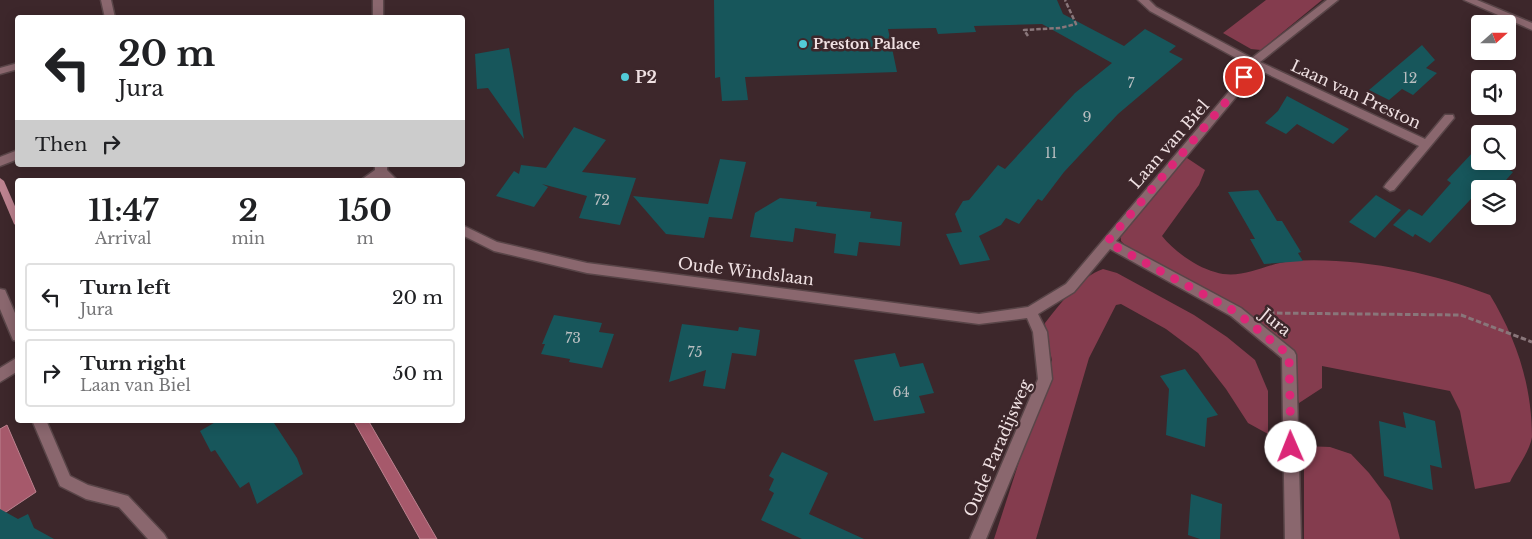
<!DOCTYPE html>
<style>
body{margin:0;font-family:"Libre Baskerville",serif;background:#f6f6f6;color:#202124;height:100vh;display:flex;flex-direction:column;font-size:19px;white-space:nowrap}
*{box-sizing:border-box;margin:0}
p{font-size:16px;color:#757577}
.icon{flex:none;width:28px;height:28px;fill:none;stroke:currentColor;stroke-width:2;stroke-linecap:round;stroke-linejoin:round}
.map{position:relative;flex:1;overflow:hidden}
.side{position:absolute;left:15px;top:178px;width:450px;height:245px;display:flex;flex-direction:column;background:#fff;border-radius:5px;box-shadow:0 2px 12px #0003}
.side>*{flex:none}
.guide{position:absolute;left:15px;top:15px;width:450px;height:152px;border-radius:5px;box-shadow:0 2px 12px #0003;background:#fff;color:#202124;overflow:hidden}
.needle{width:32px;rotate:69deg}
.buttons{position:absolute;left:1471px;top:15px;display:grid;gap:10px}
.buttons a{display:grid;place-items:center;width:45px;height:45px;border-radius:5px;background:#fff;box-shadow:0 2px 12px #0003;font-size:25px}
.pin{position:absolute;display:grid;place-items:center;width:42px;height:42px;color:#fff;margin:-21px;border:2px solid #fff;border-radius:50%;box-shadow:0 1px 5px #0007}
.me{position:absolute;width:55px;margin:-28px;rotate:359deg;stroke-linejoin:round;filter:drop-shadow(0 0 4px #0008)}
.turn{display:flex;align-items:center;gap:18px;height:105px;padding:0 20px;font-size:22px}
.turn .icon{width:65px;height:65px;stroke-width:2.5}
.turn b{display:block;font-size:35px;line-height:42px}
.then{display:flex;align-items:center;height:48px;padding:0 20px;background:#0003;gap:10px;font-size:19px}
.eta{display:flex;justify-content:space-evenly;align-items:center;height:85px;text-align:center}
.eta b{font-size:30px;font-weight:800;line-height:35px}
ul{padding:0;list-style:none}
li{display:flex;align-items:center;gap:15px;height:68px;margin:0 10px 8px;padding:0 10px;border:2px solid #e0e0e0;border-radius:5px}
li div{flex:1}
li b{display:block;font-size:19px}
li em{font-style:normal}
.map>svg:first-child{display:block}
.green{fill:#843c4e}
.water{fill:#a6596b;stroke:#bc828f}
.lines{fill:none;stroke-linecap:round;stroke-linejoin:round}
.stream{fill:#bc828f;fill-rule:evenodd}
.building{fill:#17565b}
.minor-casing{stroke:#594548;stroke-width:3}
.path-far1{stroke:#89767a;stroke-width:2.5;stroke-dasharray:4.5 2;stroke-linecap:butt}
.path{stroke:#89767a;stroke-width:3;stroke-dasharray:5.5 2.5;stroke-linecap:butt}
.minor{fill:#8a676e;fill-rule:evenodd}
.route{stroke:#db2777;stroke-width:9;stroke-dasharray:0 16.2}
.poi-dot{fill:#52cbd7;stroke:#3d272b;stroke-width:2}
.labels{text-anchor:middle;stroke-width:5;stroke-linejoin:round;paint-order:stroke}
.far-poi-label{font-size:14px;font-weight:bold;fill:#efe0e2;stroke:#3d272b;text-anchor:start}
.number-label{font-size:14px;fill:#b9bec0}
.poi-label{font-size:16px;font-weight:bold;fill:#efe0e2;stroke:#3d272b;text-anchor:start}
.street-label{font-size:16px;fill:#efe0e2;stroke:#3d272b}
</style>
<div class="map">
<svg width="1532" height="539" viewBox="0 0 1532 539">
<rect width="100%" height="100%" fill="#3d272b"/>
<!-- green -->
<path class="green" d="M1266 0H1322L1261 50 1251 49 1223 33Z
M1181 154 1205 170 1199 185 1162 236C1174 251 1196 267 1215 272 1242 281 1266 263 1292 261 1358 257 1429 272 1490 295 1516 338 1532 385 1532 437 1530 451 1516 469 1510 482L1475 489 1460 411 1450 391 1322 366V388L1299 403 1280 346 1136 256 1121 241 1120 229Z
M1103 269 1117 273 1194 315 1227 337 1255 360 1268 391V434L1248 423 1226 389 1198 353 1166 329 1121 304 1116 305 1089 358 1036 539H994L1052 360 1046 336 1045 323C1061 303 1080 277 1103 269Z
M1304 446 1330 447 1351 454 1369 473 1390 501 1400 539H1304Z"/>
<!-- water -->
<path class="water" d="M353 420H368L437 539H420Z
M7 425 36 492 0 516V429Z"/>
<g class="lines">
<!-- stream -->
<path class="stream" d="M0 178 4 181 18 213V227L14 224 0 191Z"/>
</g>
<!-- building -->
<path class="building" d="M714 0H1057L1063 14 1124 46 1145 29 1176 46 1169 52 1183 59 1118 114 1064 172 1042 201 1038 199 1019 224 1006 218 1001 225 979 236 990 260 960 265 946 234 962 232 955 214 963 201 969 200 998 165 1005 169 1075 93 1112 63 1042 24 974 26 976 32 938 34 936 28 888 29 897 72 745 77 748 100 722 101 720 77 715 78Z
M1422 45 1435 60 1426 68 1437 73 1413 95 1402 89 1389 100 1369 90Z
M509 48 513 70 524 139 488 88 477 89 475 54Z
M1287 96 1349 129 1333 144 1297 124 1286 134 1265 123 1278 111Z
M574 127 606 140 582 172 636 178 620 225 579 218 587 196 542 184 548 187 534 207 496 196 514 171 519 174 521 165 546 168Z
M1474 151 1480 154V161H1493L1513 172 1500 187H1482L1430 243 1415 234 1413 237 1393 225 1409 209 1422 216 1451 183 1447 180Z
M720 159 746 162 732 219 709 217 704 238 666 234 633 196 708 204Z
M1258 190 1277 221H1282L1301 252 1298 253 1303 261 1264 264 1250 239H1255L1228 192Z
M1376 195 1401 210 1375 238 1349 222Z
M780 198 817 202 816 206 871 212 870 218 902 222 900 246 859 242 857 256 834 253 836 234 795 228 793 242 750 237 755 213Z
M554 315 602 323 599 332 614 334 602 368 569 362 570 359 541 354 545 344H542Z
M682 324 738 331 739 327 760 330 756 356 732 353 725 389 703 386 706 370 669 382Z
M895 353 900 367 923 363 934 393 919 396 925 413 874 421 854 360Z
M1185 369 1218 415 1207 418 1205 447 1166 435 1169 389 1160 376Z
M1403 412 1435 421 1442 468 1430 465 1433 490 1384 476 1379 421 1406 428Z
M219 420H272L297 458 303 474 257 504 249 482 240 488 215 450 211 452 200 431Z
M782 452 828 473 809 514 864 539H802L761 520 774 493 769 490 774 479 769 476Z
M1191 494 1222 504 1220 539H1200L1188 535Z
M0 509 18 519 28 514 34 528 54 539H0Z"/>
<g class="lines">
<defs>
<path id="minor" d="M101 0H111L115 18H105Z
M373 0H383V18H373Z
M1138 0H1149L1156 7 1252 58 1327 0H1338L1260 62 1425 139 1445 115H1453L1454 118 1394 190 1390 191 1384 187 1386 184 1419 146 1255 68 1240 92 1116 241 1241 308 1294 351 1296 355 1301 539H1285L1282 358 1231 316 1110 249 1074 292 1038 314 1047 332 1052 379 986 539H970L1038 379 1033 332 1027 318 979 324 587 273 494 251 462 235V225L497 242 587 263 979 314 1028 307 1066 284 1232 88 1247 64 1150 11Z
M1464 0H1477L1532 23V30Z
M18 63V69L0 74V68Z
M18 150V159L0 166V157Z
M375 165H387V170L397 180H383L380 178 376 180H361L375 170Z
M0 289 5 290 18 320V341L13 340 0 309Z
M18 357V371L0 382V368Z
M32 420H46L70 476 88 485 128 496 164 534 167 539H148L119 507 86 499 60 486Z"/>
</defs>
<!-- minor casing -->
<use href="#minor" class="minor-casing"/>
<!-- path-far1 -->
<path class="path-far1" d="M1028 36 1024 30 1060 28 1076 24 1065 0"/>
<!-- path -->
<path class="path" d="M1269 313 1461 315 1532 342"/>
<!-- minor -->
<use href="#minor" class="minor"/>
</g>
<g class="lines">
<!-- route -->
<path class="route" d="M1244 77 1236 90 1107 242 1236 312 1289 355 1291 447"/>
</g>
<!-- markers -->
<g class="poi-dot">
<circle cx="803" cy="44" r="5"/>
<circle cx="625" cy="77" r="5"/>
</g>
<g class="labels">
<!-- far-poi labels -->
<g class="far-poi-label">
<text x="813" y="49">Preston Palace</text>
</g>
<!-- number labels -->
<g class="number-label">
<text x="1410" y="83">12</text>
<text x="1131" y="88">7</text>
<text x="1087" y="122">9</text>
<text x="1051" y="158">11</text>
<text x="602" y="205">72</text>
<text x="573" y="343">73</text>
<text x="695" y="357">75</text>
<text x="901" y="397">64</text>
</g>
<!-- poi labels -->
<g class="poi-label">
<text x="635" y="83">P2</text>
</g>
<!-- street labels -->
<g class="street-label">
<text transform="translate(1356 94) rotate(25)" y="6">Laan van Preston</text>
<text transform="translate(1169 144) rotate(-49)" y="6">Laan van Biel</text>
<text transform="translate(746 271) rotate(7)" y="6">Oude Windslaan</text>
<text transform="translate(1276 322) rotate(39)" y="6">Jura</text>
<text transform="translate(997 448) rotate(-67)" y="6">Oude Paradijsweg</text>
</g>
</g>
</svg>
<div class="buttons">
<a><svg class="needle" viewBox="-14 -14 28 28"><path d="M0-13l5 13h-10z" fill="#e53935"/><path d="M0 13l5-13h-10z" fill="#757577"/></svg></a>
<a><svg class="icon" aria-label="sound" viewBox="0 0 24 24"><path d="M4 9h4l5-4v14l-5-4H4zM17 9q2 3 0 6"/></svg></a>
<a><svg class="icon" aria-label="search" viewBox="0 0 24 24"><circle cx="10" cy="10" r="6"/><path d="M15 15l6 6"/></svg></a>
<a><svg class="icon" aria-label="layers" viewBox="0 0 24 24"><path d="M12 4l9 5-9 5-9-5zM3 14l9 5 9-5"/></svg></a>
</div>
<div class="pin" style="left:1244px;top:77px;background:#d93025"><svg class="icon" aria-label="arrive" viewBox="0 0 24 24"><path d="M6 21V4h12l-3 4 3 4H6"/></svg></div>
<svg class="me" style="left:1291px;top:447px" viewBox="-20 -20 40 40"><circle r="19" fill="#fff"/><path d="M0-13L10 11 0 6-10 11z" fill="#db2777"/></svg>
<div class="guide">
<div class="turn"><svg class="icon" aria-label="left" viewBox="0 0 24 24"><path d="M17 20v-9H6M10 6l-5 5 5 5"/></svg><div><b>20 m</b>Jura</div></div>
<div class="then">Then<svg class="icon" aria-label="right" viewBox="0 0 24 24"><path d="M7 20v-9h11M14 6l5 5-5 5"/></svg></div>
</div>
<section class="side">
<div class="eta">
<div><b>11:47</b><p>Arrival</p></div>
<div><b>2</b><p>min</p></div>
<div><b>150</b><p>m</p></div>
</div>
<ul>
<li><svg class="icon" aria-label="left" viewBox="0 0 24 24"><path d="M17 20v-9H6M10 6l-5 5 5 5"/></svg><div><b>Turn left</b><p>Jura</p></div><em>20 m</em></li>
<li><svg class="icon" aria-label="right" viewBox="0 0 24 24"><path d="M7 20v-9h11M14 6l5 5-5 5"/></svg><div><b>Turn right</b><p>Laan van Biel</p></div><em>50 m</em></li>
</ul>
</section>
</div>
